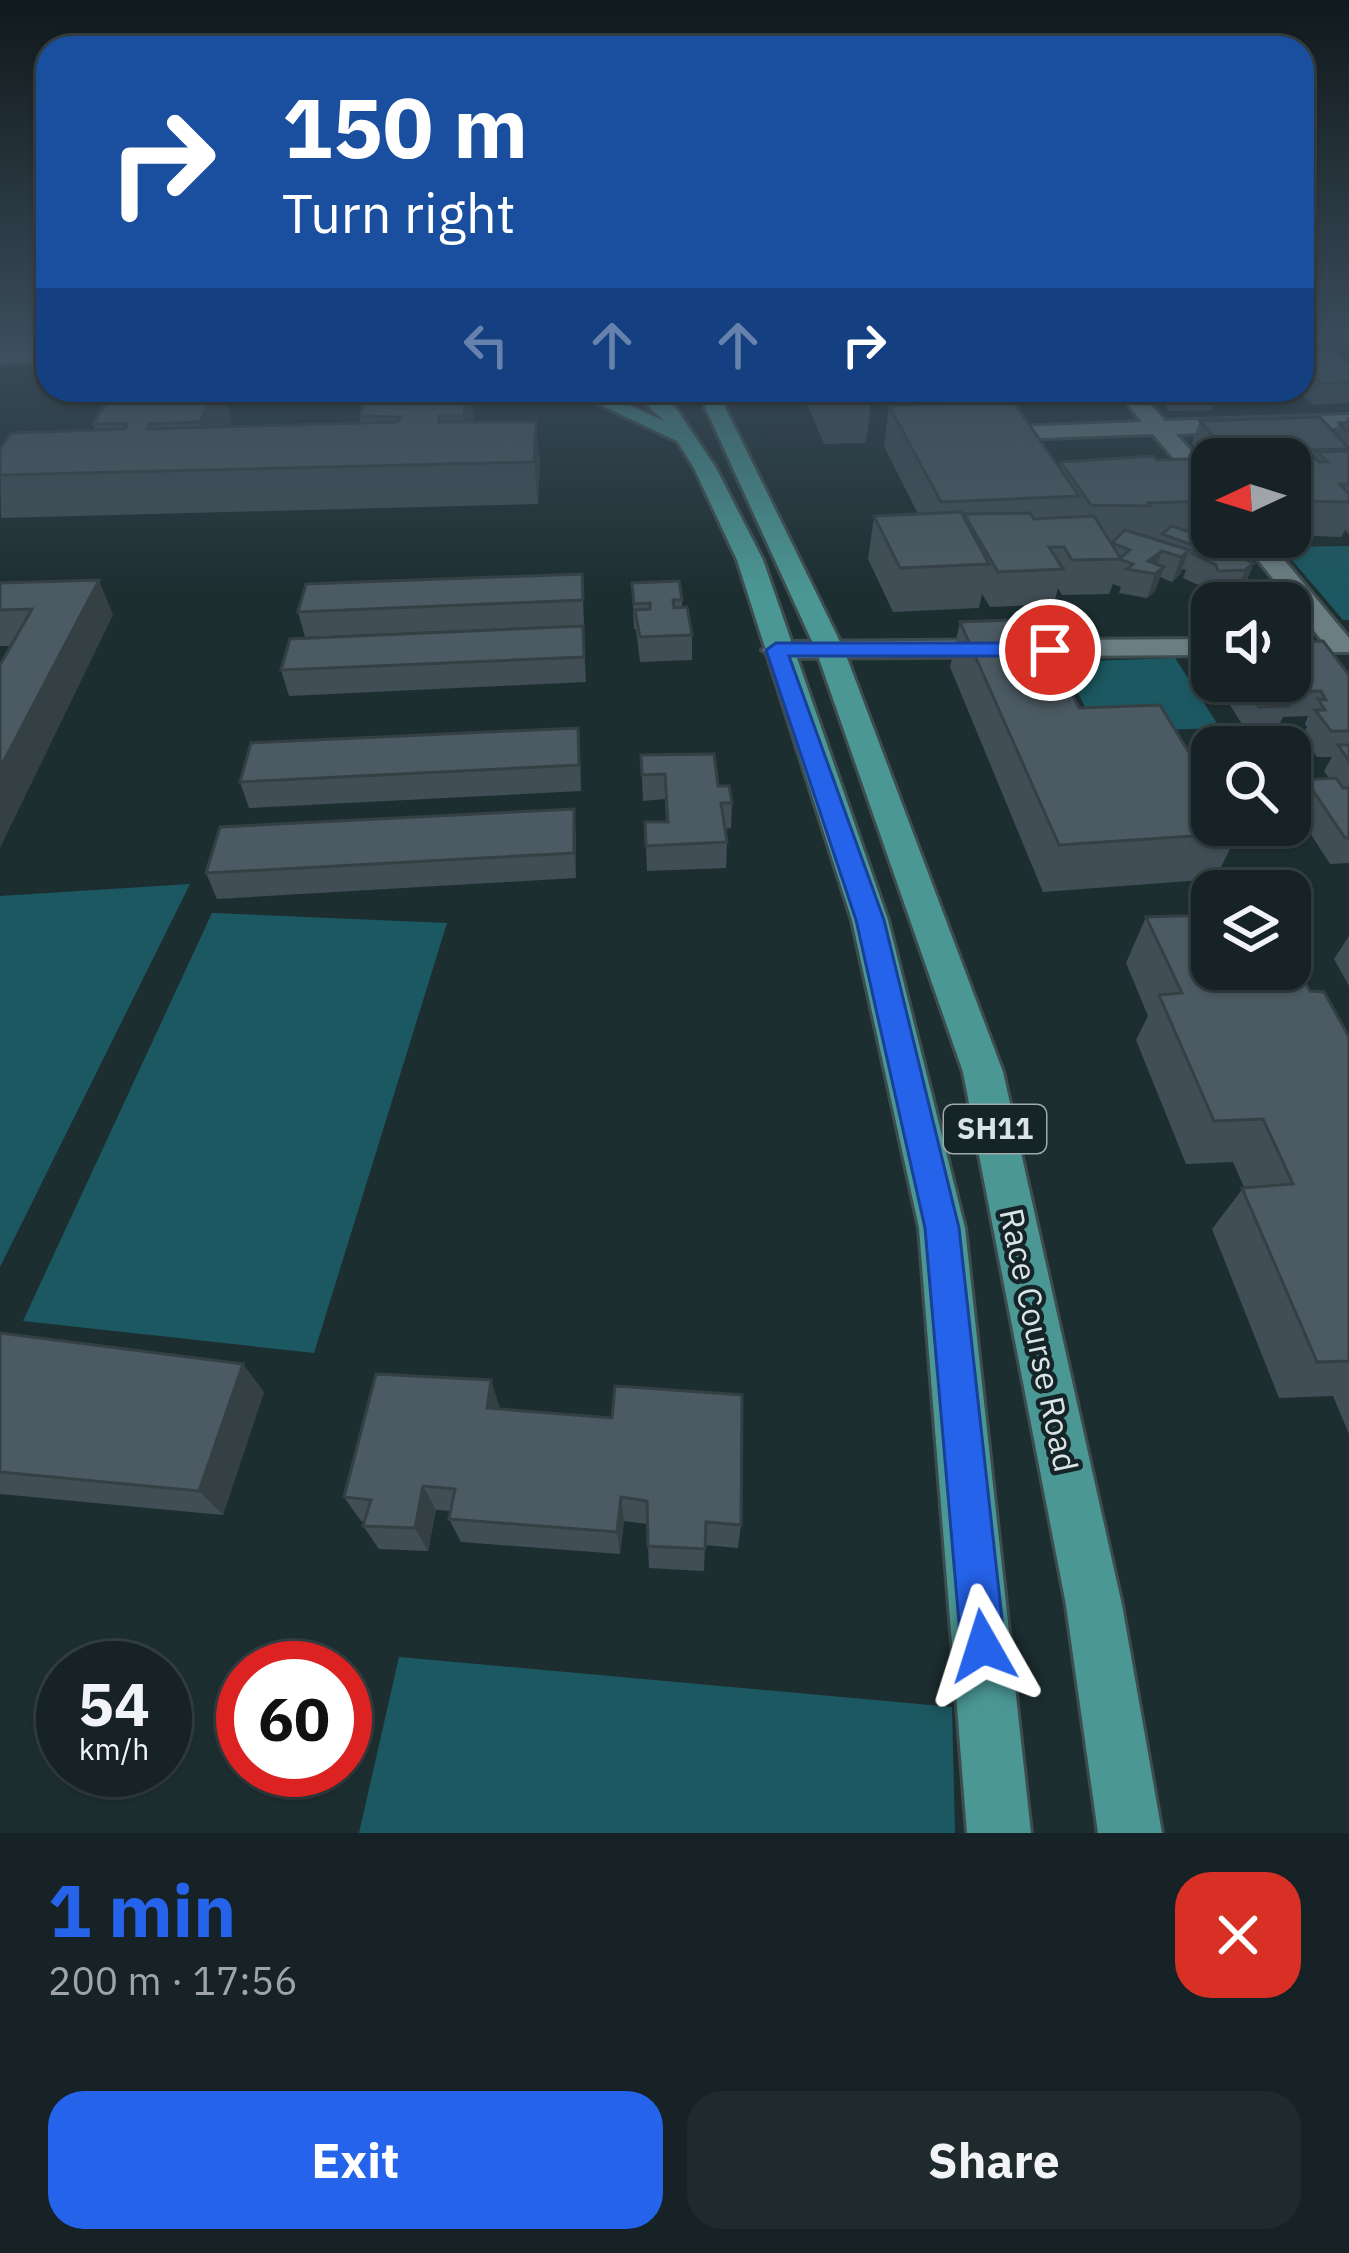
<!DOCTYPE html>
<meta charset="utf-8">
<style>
body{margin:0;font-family:"IBM Plex Sans",sans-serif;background:#1f2a2d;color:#f1f3f6;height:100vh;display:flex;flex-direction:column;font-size:45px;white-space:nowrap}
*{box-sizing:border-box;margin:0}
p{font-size:39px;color:#9ea4a7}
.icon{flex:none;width:66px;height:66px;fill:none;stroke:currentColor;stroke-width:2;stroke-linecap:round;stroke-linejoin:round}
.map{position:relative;height:1833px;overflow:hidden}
.drawer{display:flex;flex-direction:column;background:#162225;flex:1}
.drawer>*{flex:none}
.top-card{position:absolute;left:36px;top:36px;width:1278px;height:366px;border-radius:36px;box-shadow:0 3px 9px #0004,0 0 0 3px #353f42;background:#1a4fa0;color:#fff;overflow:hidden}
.needle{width:78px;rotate:266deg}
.buttons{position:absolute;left:1191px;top:438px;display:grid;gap:24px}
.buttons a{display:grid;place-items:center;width:120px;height:120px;border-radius:24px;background:#162225;box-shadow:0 3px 9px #0004,0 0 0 3px #353f42;font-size:60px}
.speed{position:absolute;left:36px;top:1641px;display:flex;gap:24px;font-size:60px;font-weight:700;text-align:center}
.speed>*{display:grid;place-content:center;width:156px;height:156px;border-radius:50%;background:#162225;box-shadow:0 3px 9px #0004,0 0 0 3px #353f42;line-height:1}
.speed small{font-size:30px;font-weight:400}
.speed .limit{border:18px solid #d22;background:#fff;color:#111}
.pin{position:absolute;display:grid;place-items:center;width:102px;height:102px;color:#fff;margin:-51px;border:6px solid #fff;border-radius:50%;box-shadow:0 3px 12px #0007}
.me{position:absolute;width:132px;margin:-66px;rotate:354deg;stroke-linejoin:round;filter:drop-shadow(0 0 9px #0008)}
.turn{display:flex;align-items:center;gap:42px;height:252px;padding:0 48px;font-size:54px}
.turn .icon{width:156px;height:156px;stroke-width:2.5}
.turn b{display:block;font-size:84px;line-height:102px}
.lanes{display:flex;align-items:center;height:114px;padding:0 48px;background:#0003;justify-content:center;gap:60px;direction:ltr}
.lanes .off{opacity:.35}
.round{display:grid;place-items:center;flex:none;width:126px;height:126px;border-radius:36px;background:#1f2a2d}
.headline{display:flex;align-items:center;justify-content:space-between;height:204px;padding:0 48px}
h1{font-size:72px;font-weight:800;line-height:90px;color:#2563eb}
.cta{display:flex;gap:24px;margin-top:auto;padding:24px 48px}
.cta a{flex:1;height:138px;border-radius:36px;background:#2563eb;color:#fff;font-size:48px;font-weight:800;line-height:138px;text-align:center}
.cta a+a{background:#1f2a2d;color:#f1f3f6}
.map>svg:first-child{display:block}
.green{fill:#1c5861}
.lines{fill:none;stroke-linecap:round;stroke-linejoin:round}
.minor-casing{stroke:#3d4c4e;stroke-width:6}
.major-casing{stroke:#3d4c4e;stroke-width:6}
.minor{fill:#6b7e82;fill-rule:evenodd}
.major{fill:#4b9794;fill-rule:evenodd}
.wall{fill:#414e55}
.shaded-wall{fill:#354045}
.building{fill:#4c5b63;stroke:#354045;stroke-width:3}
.route{fill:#2563eb;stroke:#184099;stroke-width:3}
.labels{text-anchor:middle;stroke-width:9;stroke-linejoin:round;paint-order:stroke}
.shield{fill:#142427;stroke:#9faaad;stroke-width:3}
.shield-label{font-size:30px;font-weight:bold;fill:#dae4e6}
.street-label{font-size:33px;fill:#dae4e6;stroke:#142427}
</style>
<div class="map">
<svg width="1349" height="1833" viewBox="0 0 1349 1833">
<rect width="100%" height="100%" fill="#1d2e31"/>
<!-- green -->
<path class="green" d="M1349 546V620H1343L1281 547Z
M1175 658 1220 728 1099 732 1061 662Z
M190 884 0 1267V896Z
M212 913 447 923 314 1353 23 1321Z
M399 1657 952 1707 955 1833H359Z"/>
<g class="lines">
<defs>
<path id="minor" d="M48 350V362L0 364V352Z
M1116 390H1137L1165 421 1349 415V427L1176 434 1212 475V496L1204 494 1153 434 987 440 976 434 987 428 1142 422Z
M1240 537H1265L1349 638V652H1331Z
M1212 639V655L776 658 762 650 776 642Z"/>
<path id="major" d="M48 340V352L0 353V341Z
M569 390H596L664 421 631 390H655L672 402 716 468 763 560 888 920 965 1228 1031 1833H967L919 1228 852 920 737 560 694 468 677 441Z
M705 390H725V407L844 650 1003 1072 1122 1605 1162 1833H1098L1066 1605 963 1072 816 650 705 407Z"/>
</defs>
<!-- minor casing -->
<use href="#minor" class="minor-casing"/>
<!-- major casing -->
<use href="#major" class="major-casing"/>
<!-- minor -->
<use href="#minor" class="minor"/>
<!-- major -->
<use href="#major" class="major"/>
</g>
<!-- wall -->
<path class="wall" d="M1302 351 1349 365V403L1313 405 1297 390H1302Z
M114 390H223L231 419 228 427 361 423 360 416 474 415 473 422 540 462 538 504 1 518 0 449 95 430 93 424Z
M808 390H866L871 403 866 443 824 444 807 404Z
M884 390H981L979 402 1006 401 998 390H1100L1097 399 1013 402 1059 468 1061 462 1157 460 1212 487V537L1244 552 1241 558 1254 563 1244 587 1235 595 1209 596 1207 589 1183 578 1186 570 1182 569 1180 574 1172 582 1160 577 1155 591 1147 598 1119 593 1121 587 1113 584 1109 594 1062 595 1058 588 1054 604 990 607 982 594 979 608 893 612 868 559 874 516 918 514 884 446 889 406H891Z
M1152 390H1281L1275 405 1215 397 1211 410 1170 411Z
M1347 417H1349V534L1345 530 1341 537 1290 535V459H1212V466L1192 443 1200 421 1335 432 1339 423H1345Z
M582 574 584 625 305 637 298 612Z
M0 583 113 615 11 646H0Z
M632 583 682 600V607L692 635V660L640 662 636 629H634Z
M960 622 1079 708 1238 833 1215 879 1043 892 950 667Z
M583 626 586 682 289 696 281 670Z
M1290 642 1349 675V863L1330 864 1292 805 1306 780 1329 778 1324 771 1332 757H1317L1303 735 1307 727 1305 724 1308 716 1283 717 1276 731 1247 732 1218 686 1220 681H1290Z
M580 754 581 791 249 808 240 782Z
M641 755 718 786 732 803 731 828 725 829 727 842 726 868 647 871 645 822H666L665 799 643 801Z
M574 809 576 878 217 899 206 873Z
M1146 917 1310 991 1349 1037V1434L1333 1396 1279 1398 1212 1229 1244 1187 1233 1162 1186 1164 1136 1040 1148 1016 1126 963Z
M1349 936V986L1334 959Z
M0 1333 264 1392 223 1515 0 1494Z
M491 1380 499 1409 741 1525 738 1548 705 1545 704 1571 649 1568 647 1524 624 1521 620 1554 461 1542 449 1519 450 1511 436 1510 428 1551 379 1549 363 1526 365 1521H361L344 1497Z"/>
<!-- shaded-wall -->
<path class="shaded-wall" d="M215 390H223L231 419 212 463 200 422Z
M467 390H471L474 415 469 457 464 416Z
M536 422 540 462 538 504 534 462Z
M1189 550 1180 574 1172 582 1181 557Z
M1162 551 1154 574 1148 561Z
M1254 563 1244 587 1235 595 1245 570Z
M1164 567 1155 591 1147 598 1155 574Z
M99 580 113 615 0 848V768Z
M574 809 576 835V878L574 853Z
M243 1364 264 1392 223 1515 199 1491Z
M491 1380 500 1408 496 1435 487 1408Z
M423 1486 436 1510 428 1551 415 1528Z
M621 1497 624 1521 620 1554 617 1532Z"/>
<!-- building -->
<path class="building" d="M1302 351H1333L1349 365V382L1321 383 1302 366Z
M114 390H215L200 422 150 424 147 429 397 422 401 417 360 416 367 390H467L464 416H439V422H536L534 462 0 475V449L11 433 125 429 127 424H93Z
M822 390H866L871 403 828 404Z
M1012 400 1079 496 941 502 889 406Z
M1320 417 1349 449 1228 452 1200 421Z
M1339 423H1349V433Z
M1349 451V484H1340L1349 494V502L1301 501 1290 489V480H1308L1302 475H1290V459H1263L1261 457H1267L1264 454 1310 453 1319 462H1328L1317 452Z
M1153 456 1157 460 1188 459 1212 487V501L1148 503 1150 506 1091 505 1061 462Z
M961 512 989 564 900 568 874 516Z
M1030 513 1034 519 1094 516 1121 559 1072 560 1064 547H1049L1063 569 998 572 964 514Z
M1207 524 1212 526V537H1224L1236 541 1244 552 1239 557 1254 563 1245 570 1218 571 1216 565 1192 553 1198 547 1162 534 1172 526 1196 534Z
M1125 530 1189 550 1181 557 1162 551 1148 561 1164 567 1155 574 1127 569 1133 564 1119 559 1130 550 1112 543Z
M582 574 583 600 298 612 306 584Z
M99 580 0 768V665L32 609 0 610V583Z
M679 581 682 600H673L674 608 687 607 692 635 640 637 635 610 650 609V603L634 604 632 583Z
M1036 619 1079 708 1160 705 1212 790V825H1234L1238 833 1059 845 960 622Z
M583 626 584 657 281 670 290 639Z
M1323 641 1349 675V731H1331L1315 710H1325L1318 699 1326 700 1321 691 1278 692 1288 706 1259 707 1242 681H1290V669L1305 670 1299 662 1290 659V642Z
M578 728 579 765 240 782 251 743Z
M1338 745H1349V761Z
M714 754 718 786H729L732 803H721L727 842 646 846 645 822H668L665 774 642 775 641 755Z
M1336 778 1343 788H1349V838H1345L1306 780Z
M574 809V853L206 873 220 827Z
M1212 915V969H1290V954L1310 991 1324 992 1349 1037V1361L1317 1362 1242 1188 1293 1184 1263 1119 1214 1121 1159 995 1182 993 1146 917Z
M0 1333 243 1364 199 1491 0 1472Z
M376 1374 491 1380 487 1408 612 1418 615 1386 742 1395 741 1525 706 1522 705 1549 648 1546 647 1501 621 1497 617 1532 449 1519 455 1489 423 1486 415 1528 363 1526 371 1500 344 1497Z"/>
<!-- sky -->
<linearGradient id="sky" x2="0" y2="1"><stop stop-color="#10191b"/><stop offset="0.57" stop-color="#3a4c5a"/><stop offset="1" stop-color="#3a4c5a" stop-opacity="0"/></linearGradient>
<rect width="1349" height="594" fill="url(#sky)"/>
<!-- route -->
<path class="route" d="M776 643H1050L1060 650 1050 656H789L884 920 959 1228 1005 1646 999 1662 983 1668 968 1662 961 1646 925 1228 856 920 766 650Z"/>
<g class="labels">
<!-- shield labels -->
<rect class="shield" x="944" y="1105" width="102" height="48" rx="9"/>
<g class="shield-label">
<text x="995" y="1139">SH11</text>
</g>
<!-- street labels -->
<g class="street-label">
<text transform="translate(1039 1340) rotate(78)" y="12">Race Course Road</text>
</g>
</g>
</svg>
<div class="buttons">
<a><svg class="needle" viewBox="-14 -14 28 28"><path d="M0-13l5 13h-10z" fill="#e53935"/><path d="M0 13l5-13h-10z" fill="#9ea4a7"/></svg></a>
<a><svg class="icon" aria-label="sound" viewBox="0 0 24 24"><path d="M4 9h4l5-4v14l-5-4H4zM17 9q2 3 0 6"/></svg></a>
<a><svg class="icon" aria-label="search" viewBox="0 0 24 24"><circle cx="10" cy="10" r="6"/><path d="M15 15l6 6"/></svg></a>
<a><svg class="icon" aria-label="layers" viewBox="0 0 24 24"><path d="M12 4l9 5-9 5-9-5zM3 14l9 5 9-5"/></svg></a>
</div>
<div class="speed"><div>54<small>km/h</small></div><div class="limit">60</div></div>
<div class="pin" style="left:1050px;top:650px;background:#d93025"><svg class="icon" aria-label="arrive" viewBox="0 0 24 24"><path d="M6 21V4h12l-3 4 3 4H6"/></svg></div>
<svg class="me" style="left:983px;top:1646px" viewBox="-20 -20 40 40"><path d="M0-17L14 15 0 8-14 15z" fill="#2563eb" stroke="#fff" stroke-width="4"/></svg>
<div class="top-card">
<div class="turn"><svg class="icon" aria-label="right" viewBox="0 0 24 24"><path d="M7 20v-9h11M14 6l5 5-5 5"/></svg><div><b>150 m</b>Turn right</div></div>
<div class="lanes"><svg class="icon off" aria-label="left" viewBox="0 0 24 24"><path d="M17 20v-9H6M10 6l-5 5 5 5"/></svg><svg class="icon off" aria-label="ahead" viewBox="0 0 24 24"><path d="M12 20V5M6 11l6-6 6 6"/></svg><svg class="icon off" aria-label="ahead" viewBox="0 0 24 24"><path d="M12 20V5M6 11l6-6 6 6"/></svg><svg class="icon" aria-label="right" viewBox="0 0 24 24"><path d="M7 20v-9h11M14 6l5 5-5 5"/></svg></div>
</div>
</div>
<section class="drawer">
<div class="headline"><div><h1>1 min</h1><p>200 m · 17:56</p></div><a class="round" style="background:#d93025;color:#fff"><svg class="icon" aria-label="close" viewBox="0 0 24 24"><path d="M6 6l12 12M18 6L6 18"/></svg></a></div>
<div class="cta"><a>Exit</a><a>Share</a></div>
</section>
